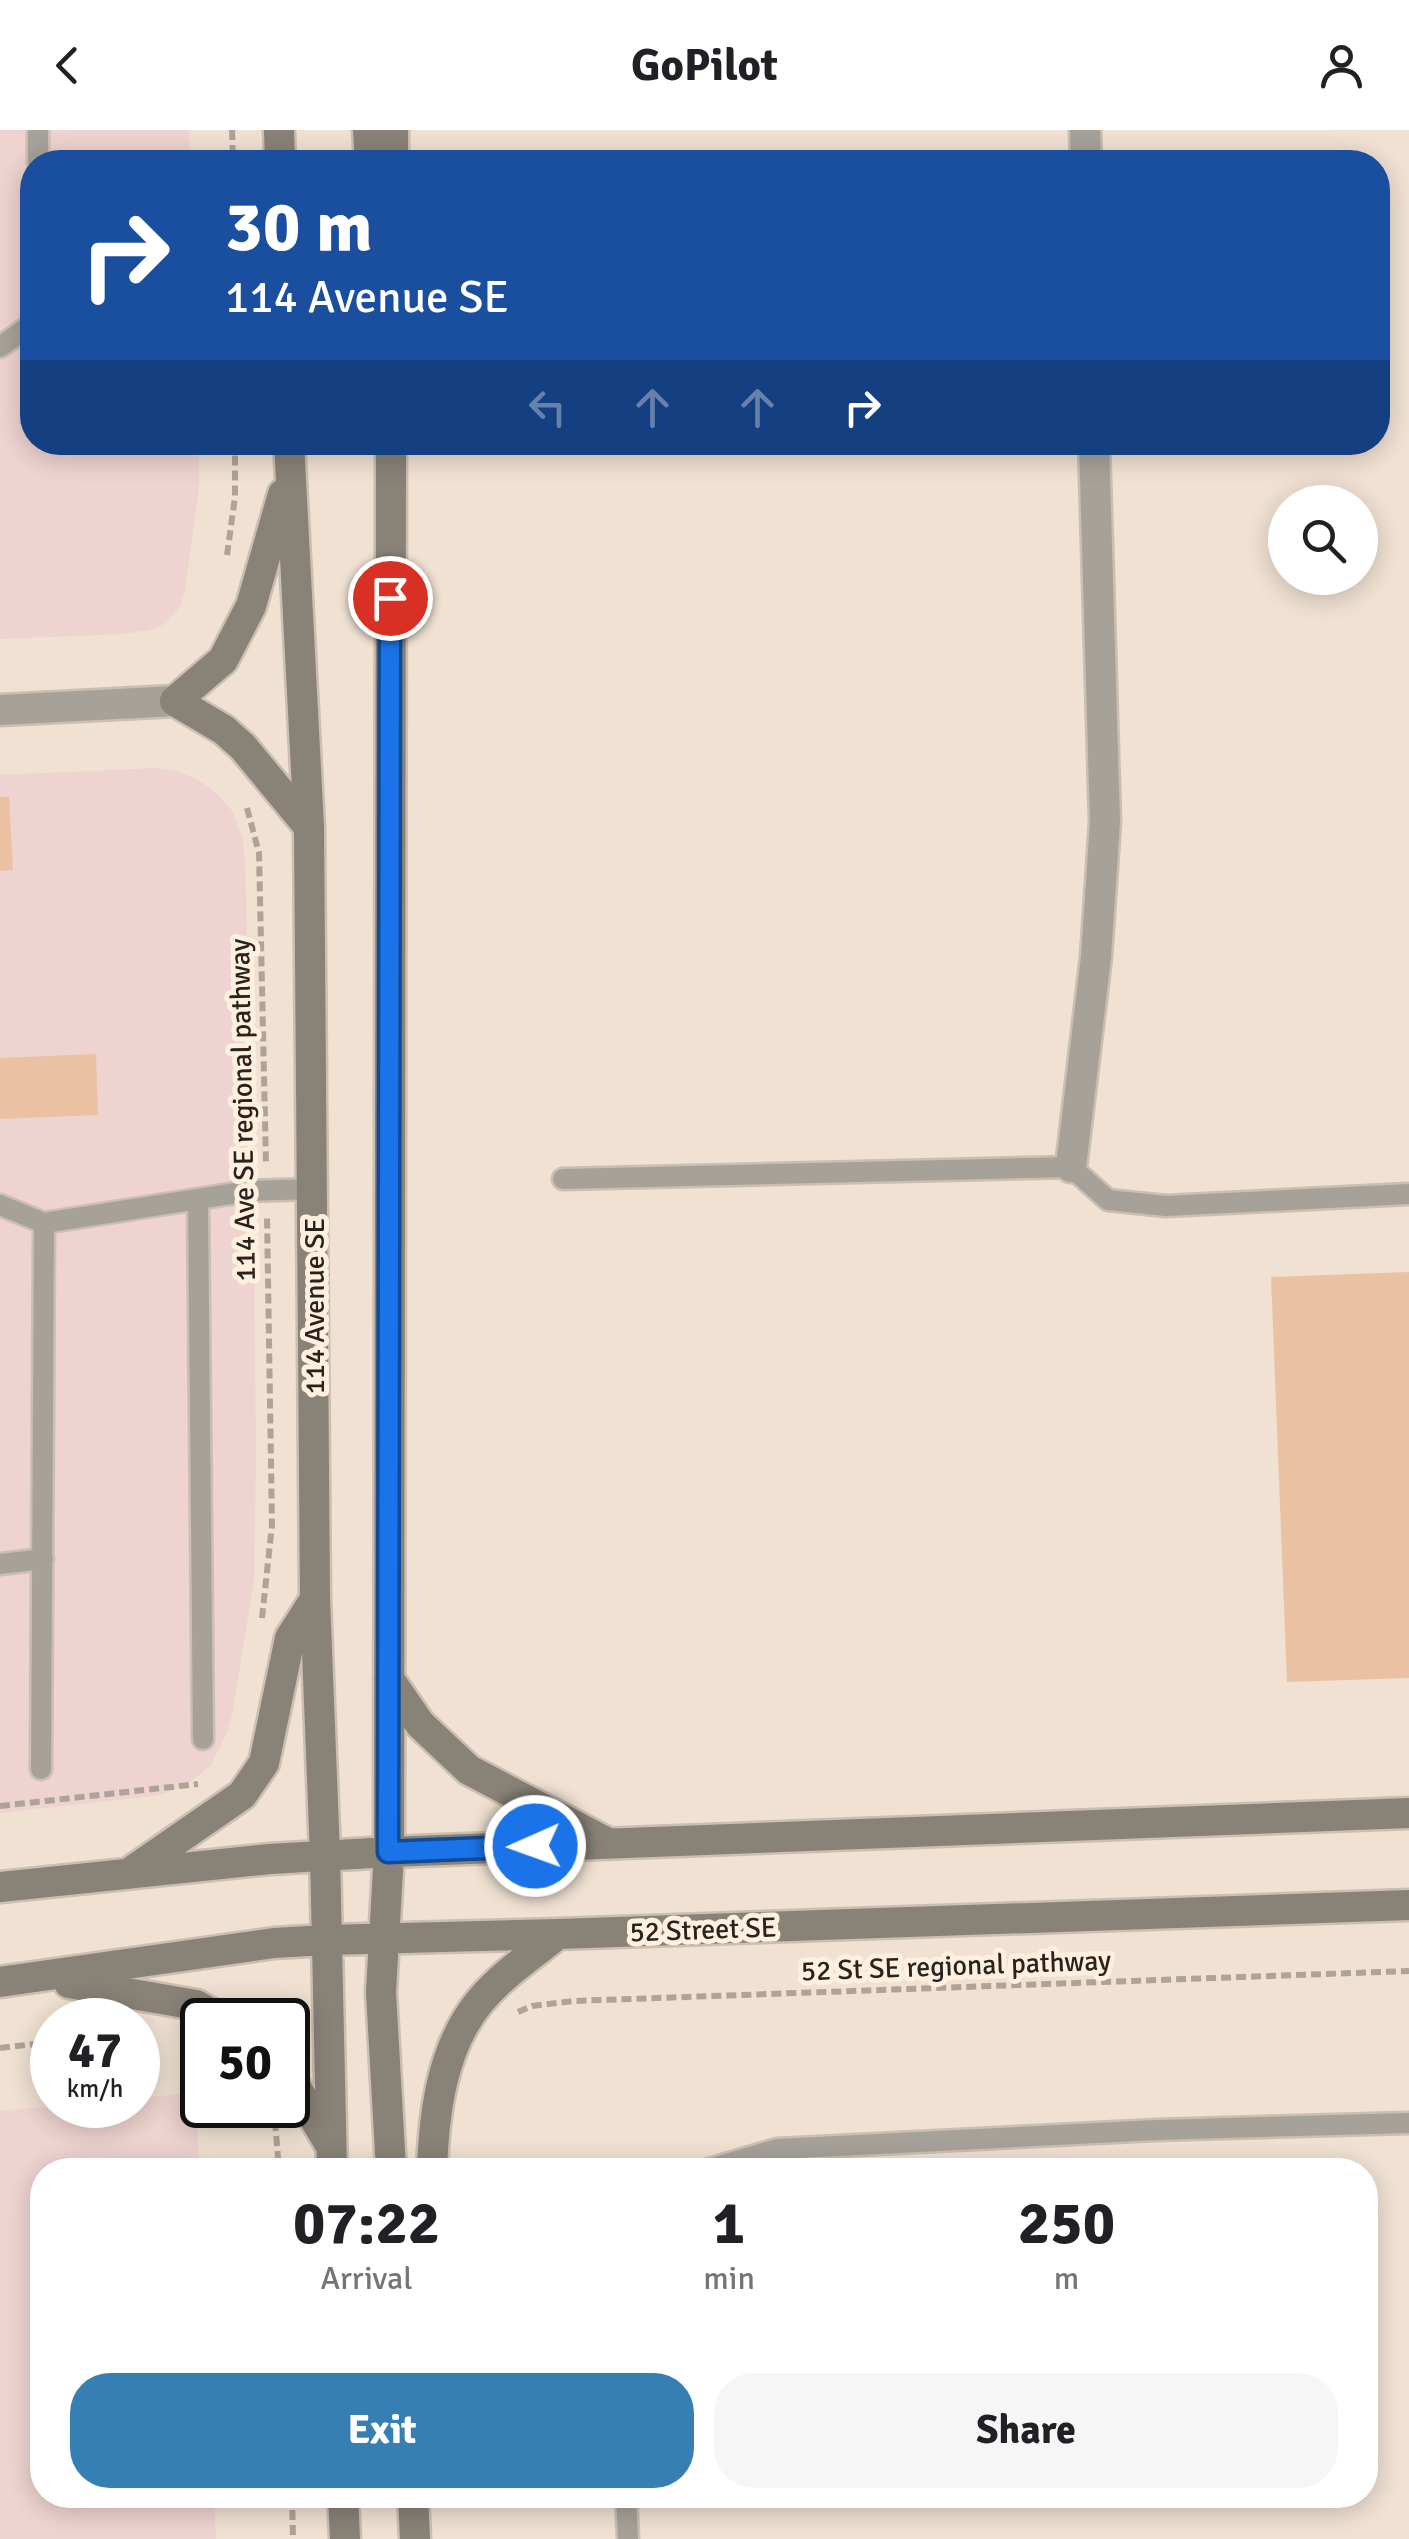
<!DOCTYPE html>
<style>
body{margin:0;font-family:Signika,sans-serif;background:#f6f6f6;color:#202124;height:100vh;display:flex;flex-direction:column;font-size:38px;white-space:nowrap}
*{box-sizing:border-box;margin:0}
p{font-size:32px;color:#757577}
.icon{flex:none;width:55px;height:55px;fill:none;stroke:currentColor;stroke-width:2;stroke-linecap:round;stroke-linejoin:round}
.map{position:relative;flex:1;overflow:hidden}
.sheet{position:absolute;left:30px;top:2028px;width:1348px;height:350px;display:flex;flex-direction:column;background:#fff;border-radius:40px;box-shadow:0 5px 25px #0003}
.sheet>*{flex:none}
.banner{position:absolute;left:20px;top:20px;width:1370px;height:305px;border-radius:40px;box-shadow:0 5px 25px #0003;background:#1a4fa0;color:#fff;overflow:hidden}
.buttons{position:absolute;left:1268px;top:355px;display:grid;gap:20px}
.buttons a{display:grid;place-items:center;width:110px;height:110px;border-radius:50%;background:#fff;box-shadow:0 5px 25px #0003;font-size:50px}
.speed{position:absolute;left:30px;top:1868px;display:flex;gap:20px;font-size:50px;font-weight:700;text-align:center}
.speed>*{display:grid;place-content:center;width:130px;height:130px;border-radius:50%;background:#fff;box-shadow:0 5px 25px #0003;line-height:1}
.speed small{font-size:25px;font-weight:400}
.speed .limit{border:5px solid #111;border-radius:15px;background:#fff;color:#111}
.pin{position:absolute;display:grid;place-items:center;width:85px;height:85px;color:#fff;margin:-42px;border:5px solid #fff;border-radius:50%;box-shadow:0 2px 10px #0007}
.me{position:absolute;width:110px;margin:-55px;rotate:268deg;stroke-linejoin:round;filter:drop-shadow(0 0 8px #0008)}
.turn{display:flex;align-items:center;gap:35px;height:210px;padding:0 40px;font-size:45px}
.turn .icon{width:130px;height:130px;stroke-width:2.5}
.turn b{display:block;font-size:70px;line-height:85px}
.lanes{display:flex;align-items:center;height:95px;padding:0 40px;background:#0003;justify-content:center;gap:50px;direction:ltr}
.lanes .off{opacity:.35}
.eta{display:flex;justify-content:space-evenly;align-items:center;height:170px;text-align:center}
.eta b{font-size:60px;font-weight:700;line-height:70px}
.cta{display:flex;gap:20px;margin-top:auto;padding:20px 40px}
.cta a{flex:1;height:115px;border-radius:40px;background:#357fb3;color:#fff;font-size:40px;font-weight:700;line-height:115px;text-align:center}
.cta a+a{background:#f6f6f6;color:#202124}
header{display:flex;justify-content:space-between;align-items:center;height:130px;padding:0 40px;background:#fff;font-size:45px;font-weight:700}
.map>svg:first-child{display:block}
.industrial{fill:#eed3d0}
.building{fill:#eac2a3}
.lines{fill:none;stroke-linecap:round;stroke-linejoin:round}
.service-casing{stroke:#ccbfb1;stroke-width:25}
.minor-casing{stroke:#ccbfb1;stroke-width:35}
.secondary-casing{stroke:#ccbfb1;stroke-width:35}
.path{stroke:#afa397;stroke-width:6;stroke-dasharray:10 5;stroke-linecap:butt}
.service{stroke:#a6a29a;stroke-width:20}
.minor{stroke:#a6a29a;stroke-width:30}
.secondary{stroke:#888277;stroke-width:30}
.route-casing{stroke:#114b97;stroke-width:25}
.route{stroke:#1a73e8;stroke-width:18}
.labels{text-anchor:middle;stroke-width:10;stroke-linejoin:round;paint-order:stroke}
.street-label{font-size:28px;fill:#28231d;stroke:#feefdf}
</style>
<header><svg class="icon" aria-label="back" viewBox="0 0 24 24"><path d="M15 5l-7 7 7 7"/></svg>GoPilot<svg class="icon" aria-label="person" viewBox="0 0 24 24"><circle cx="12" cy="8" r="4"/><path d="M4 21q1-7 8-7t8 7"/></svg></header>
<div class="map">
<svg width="1409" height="2409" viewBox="0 0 1409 2409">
<rect width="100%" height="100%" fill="#f0e1d2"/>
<!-- industrial -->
<path class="industrial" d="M0 0H189L190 32H32V312L199 313V358L185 460 180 477 172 486 162 495 149 500 122 504 0 509Z
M155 638 177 641 197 649 215 662 233 682 243 710 245 731 253 1017 256 1328 254 1450 232 1585 227 1603 211 1635 190 1652 169 1662 154 1666 0 1683V645Z
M196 1963 199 2040H42V2365H214L216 2409H0V1981L62 1975H138V1968Z"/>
<!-- building -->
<path class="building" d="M0 667H9L13 740 0 741Z
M96 924 98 985 0 989V928Z
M1409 1142V1548L1287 1552 1271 1147Z"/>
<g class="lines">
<defs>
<path id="service" d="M38 0V32
M0 217 32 194
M563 1049 1071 1037 1108 1070 1166 1076 1409 1064
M198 1070 203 1609
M0 1075 44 1093 249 1061 313 1059
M0 1434 43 1429
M41 1639 44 1093
M706 2040 777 2019 1156 2000 1409 1993
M626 2365 628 2409"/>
<path id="minor" d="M1085 0 1086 32
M0 580 175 571
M1071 1037 1096 827 1105 692 1094 312"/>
<path id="secondary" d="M279 0 280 32
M368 0 370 32
M393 32V0
M289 312 309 697 315 1469 325 1725 332 2040
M391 312 389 1722 381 1862 391 2040
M283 364 251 476 223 530 175 571 224 600 243 617 309 697
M389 1549 420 1594 469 1640 606 1712
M132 1741 242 1665 264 1633 290 1508 315 1469
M0 1757 270 1729 389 1722 1409 1683
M0 1852 274 1813 326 1810 558 1804 1409 1775
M69 1853 196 1875 222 1890
M288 1944 329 2013
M432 2040C434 1982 442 1916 481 1870 503 1844 532 1825 558 1804
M343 2365 345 2409
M413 2365 415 2409"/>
</defs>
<!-- service casing -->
<use href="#service" class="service-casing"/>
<!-- minor casing -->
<use href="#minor" class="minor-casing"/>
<!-- secondary casing -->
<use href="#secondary" class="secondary-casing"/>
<!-- path -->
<path class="path" d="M232 0 233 32
M227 425 235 367V312
M247 678 259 723 266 1034
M262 1488 272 1395 267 1086
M0 1676 198 1654
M518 1882 532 1876 574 1871 1409 1841
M0 1918 52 1912
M275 1991 279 2040
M292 2365 293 2409"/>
<!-- service -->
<use href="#service" class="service"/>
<!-- minor -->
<use href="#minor" class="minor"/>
<!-- secondary -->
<use href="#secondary" class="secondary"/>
</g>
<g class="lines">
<defs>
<path id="route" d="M390 468 388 1722 535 1716"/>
</defs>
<!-- route casing -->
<use href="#route" class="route-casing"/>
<!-- route -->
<use href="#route" class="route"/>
</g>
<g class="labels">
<!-- street labels -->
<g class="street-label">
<text transform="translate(242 980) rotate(-91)" y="10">114 Ave SE regional pathway</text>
<text transform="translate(314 1176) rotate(-90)" y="10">114 Avenue SE</text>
<text transform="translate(703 1799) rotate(-2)" y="10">52 Street SE</text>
<text transform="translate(956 1835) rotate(-2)" y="10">52 St SE regional pathway</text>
</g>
</g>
</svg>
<div class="buttons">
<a><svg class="icon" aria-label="search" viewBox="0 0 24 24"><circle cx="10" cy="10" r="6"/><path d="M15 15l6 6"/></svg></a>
</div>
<div class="speed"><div>47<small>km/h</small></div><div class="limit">50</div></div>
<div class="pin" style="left:390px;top:468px;background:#d93025"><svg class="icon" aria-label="arrive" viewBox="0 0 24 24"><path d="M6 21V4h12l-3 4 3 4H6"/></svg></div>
<svg class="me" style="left:535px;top:1716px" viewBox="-20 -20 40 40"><circle r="17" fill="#1a73e8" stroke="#fff" stroke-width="3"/><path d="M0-11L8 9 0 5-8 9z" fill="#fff"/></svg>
<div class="banner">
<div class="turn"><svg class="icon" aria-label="right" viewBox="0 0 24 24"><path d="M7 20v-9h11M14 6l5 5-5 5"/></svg><div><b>30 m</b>114 Avenue SE</div></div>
<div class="lanes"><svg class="icon off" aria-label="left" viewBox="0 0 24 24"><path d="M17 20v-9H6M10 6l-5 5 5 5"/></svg><svg class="icon off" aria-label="ahead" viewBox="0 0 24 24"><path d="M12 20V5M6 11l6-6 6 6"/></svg><svg class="icon off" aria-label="ahead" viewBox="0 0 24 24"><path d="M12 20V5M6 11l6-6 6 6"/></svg><svg class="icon" aria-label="right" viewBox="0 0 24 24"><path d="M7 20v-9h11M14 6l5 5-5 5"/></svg></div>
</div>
<section class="sheet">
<div class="eta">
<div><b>07:22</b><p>Arrival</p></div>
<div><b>1</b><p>min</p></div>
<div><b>250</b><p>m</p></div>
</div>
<div class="cta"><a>Exit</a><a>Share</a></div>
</section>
</div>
